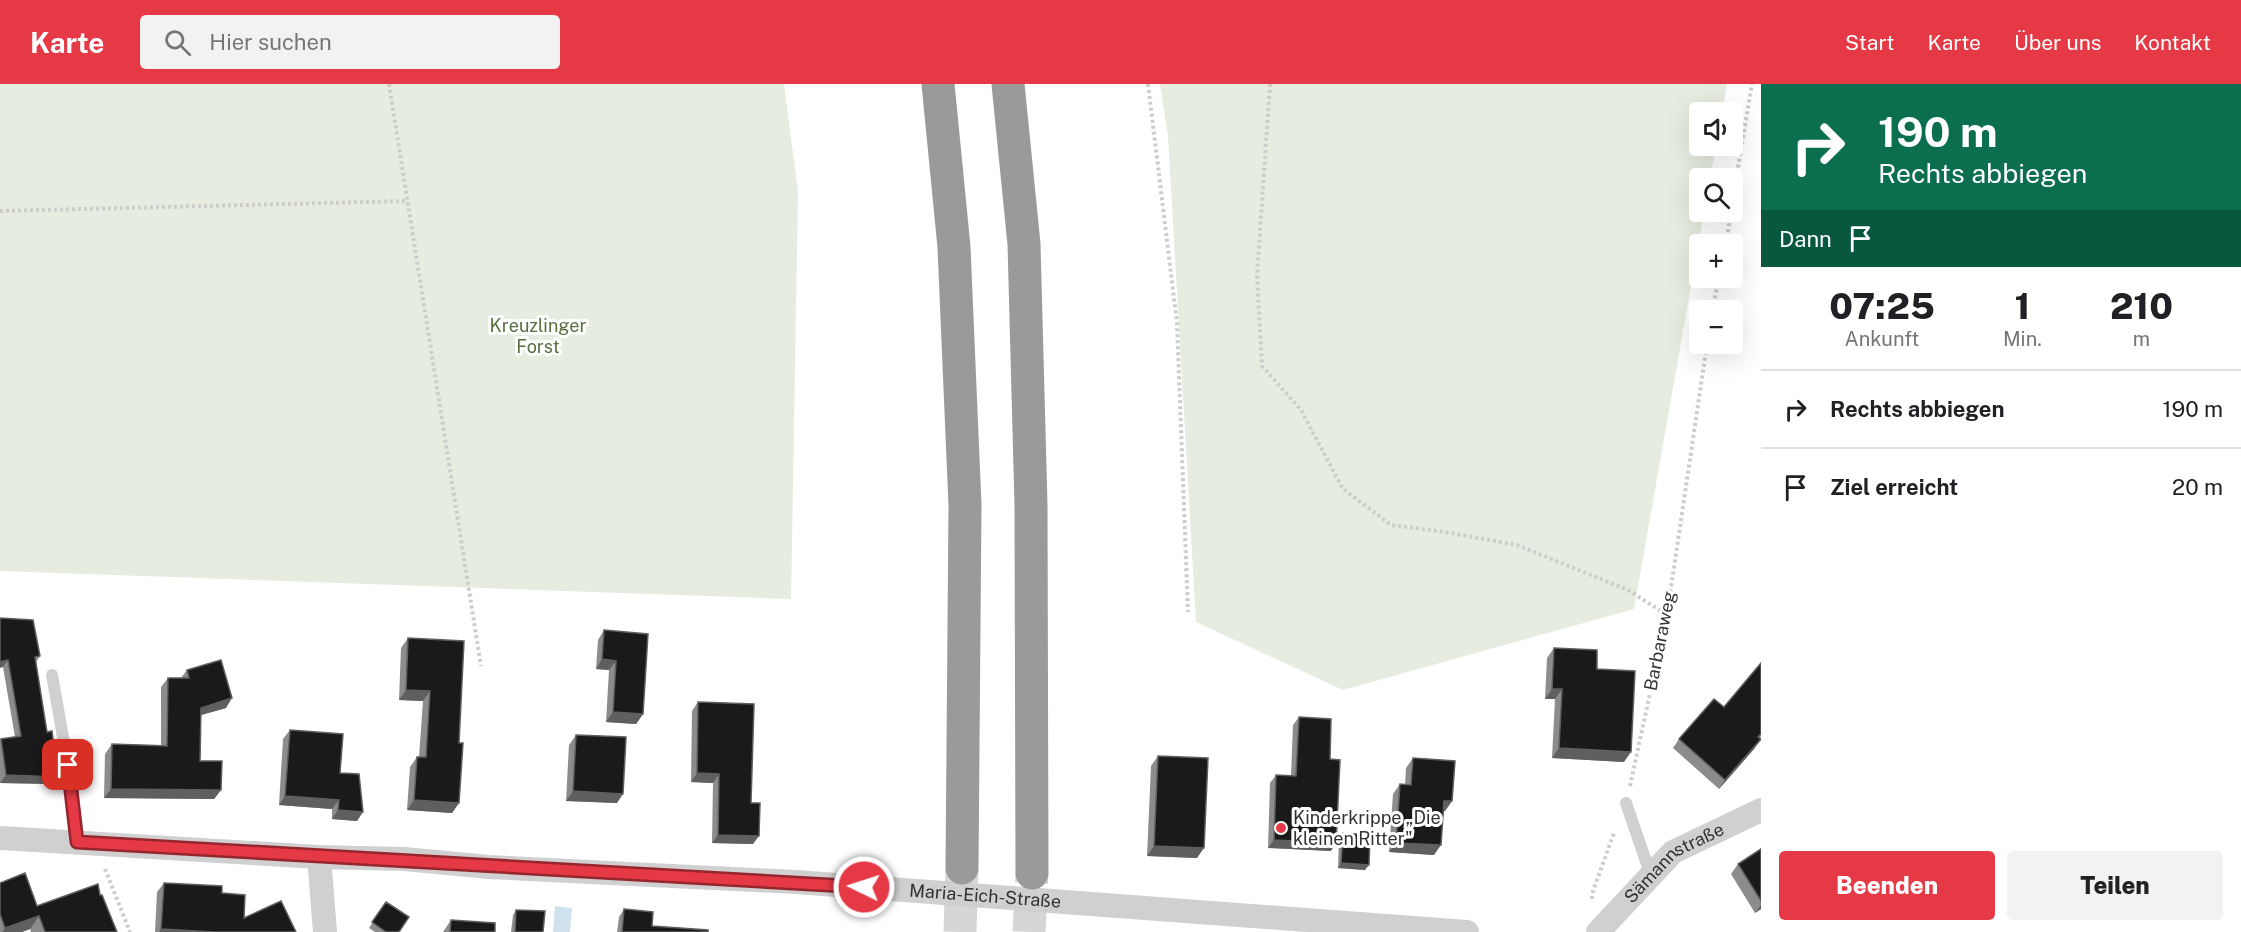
<!DOCTYPE html>
<html lang="de">
<meta charset="utf-8">
<style>
body{margin:0;font-family:"Public Sans",sans-serif;background:#f2f2f2;color:#202124;height:100vh;display:flex;flex-direction:column;font-size:22px;white-space:nowrap}
*{box-sizing:border-box;margin:0}
p{font-size:20px;color:#757577}
.icon{flex:none;width:33px;height:33px;fill:none;stroke:currentColor;stroke-width:2;stroke-linecap:round;stroke-linejoin:round}
.map{position:relative;flex:1;overflow:hidden}
.details{display:flex;flex-direction:column;background:#fff;width:480px}
.details>*{flex:none}
.guide{background:#0b6e4f;color:#fff;overflow:hidden}
.fabs{position:absolute;left:1689px;top:18px;display:grid;gap:12px}
.fabs a{display:grid;place-items:center;width:54px;height:54px;border-radius:6px;background:#fff;box-shadow:0 6px 24px #0002;font-size:30px}
.pin{position:absolute;display:grid;place-items:center;width:51px;height:51px;color:#fff;margin:-26px;border-radius:12px;box-shadow:0 3px 9px #0006}
.me{position:absolute;width:66px;margin:-33px;rotate:274deg;stroke-linejoin:round;filter:drop-shadow(0 0 4px #0008)}
.turn{display:flex;align-items:center;gap:21px;height:126px;padding:0 18px;font-size:27px}
.turn .icon{width:78px;height:78px;stroke-width:2.5}
.turn b{display:block;font-size:42px;line-height:51px}
.then{display:flex;align-items:center;height:57px;padding:0 18px;background:#0003;gap:12px;font-size:22px}
.eta{display:flex;justify-content:space-evenly;align-items:center;height:102px;text-align:center}
.eta b{font-size:36px;font-weight:800;line-height:42px}
.primary-button{display:flex;gap:12px;margin-top:auto;padding:12px 18px}
.primary-button a{flex:1;height:69px;border-radius:6px;background:#e63946;color:#fff;font-size:24px;font-weight:800;line-height:69px;text-align:center}
.primary-button a+a{background:#f2f2f2;color:#202124}
ul{padding:0;list-style:none}
li{display:flex;align-items:center;gap:18px;height:78px;padding:0 18px;border-top:2px solid #e0e0e0}
li div{flex:1}
li b{display:block;font-size:22px}
li em{font-style:normal}
header{display:flex;align-items:center;gap:36px;box-sizing:border-box;height:84px;padding:0 30px;background:#e63946;color:#fff}
header strong{font-size:28px}
nav{display:flex;gap:33px;margin-inline-start:auto;font-size:21px}
.search{width:420px;height:54px;background:#f2f2f2;display:flex;align-items:center;gap:15px;box-sizing:border-box;padding:0 21px;border-radius:6px;color:#757577;font-size:22px}
main{display:flex;flex:1;min-height:0}
.map>svg:first-child{display:block}
.green{fill:#e6ecdf}
.water{fill:#cfe2ee}
.lines{fill:none;stroke-linecap:round;stroke-linejoin:round}
.highway-tunnel{stroke:#d6d6d6;stroke-width:33;stroke-dasharray:33 16;stroke-linecap:butt}
.path{stroke:#cdcdcd;stroke-width:4;stroke-dasharray:3 3;stroke-linecap:butt}
.lane{stroke:#d0d0d0;stroke-width:12}
.street{stroke:#d0d0d0;stroke-width:24}
.highway{stroke:#9a9a9a;stroke-width:33}
.wall{fill:#8c8c8c}
.shaded-wall{fill:#5f5f5f}
.building{fill:#1a1a1a;stroke:#5f5f5f;stroke-width:1.5}
.route-casing{stroke:#96252e;stroke-width:15}
.route{stroke:#e63946;stroke-width:10}
.poi-dot{fill:#e63946;stroke:#fff;stroke-width:2}
.labels{text-anchor:middle;stroke-width:6;stroke-linejoin:round;paint-order:stroke}
.park-label{font-size:18px;fill:#56703f;stroke:#fff}
.street-label{font-size:18px;fill:#333;stroke:#fff}
.poi-label{font-size:18px;fill:#333;stroke:#fff;text-anchor:start}
</style>
<header>
<strong>Karte</strong>
<div class="search"><svg class="icon" aria-label="search" viewBox="0 0 24 24"><circle cx="10" cy="10" r="6"/><path d="M15 15l6 6"/></svg>Hier suchen</div>
<nav><a>Start</a><a>Karte</a><a>Über uns</a><a>Kontakt</a></nav>
</header>
<main>
<div class="map">
<svg width="1761" height="848" viewBox="0 0 1761 848">
<rect width="100%" height="100%" fill="#fff"/>
<!-- green -->
<path class="green" d="M0 0H784L798 108 791 515 0 487Z
M1160 0H1727L1722 28H1700V62H1716L1710 94H1700V128H1704L1634 525 1343 606 1196 538 1168 52Z"/>
<!-- water -->
<path class="water" d="M555 822 572 824 570 848H553Z"/>
<g class="lines">
<!-- highway-tunnel -->
<path class="highway-tunnel" d="M960 848 962 784
M1029 848 1032 789"/>
<!-- path -->
<path class="path" d="M389 0 481 582
M1148 0 1177 239 1188 528
M1270 0 1257 192 1262 282 1301 326 1343 405 1391 441 1445 448 1517 461 1628 506 1667 531
M1732 119 1752 0
M0 127 408 117
M1726 160 1731 128
M1712 226 1719 194
M1630 702 1667 531 1707 260
M105 785 130 848
M1592 815 1593 807 1614 749"/>
<!-- lane -->
<path class="lane" d="M52 591 72 704 77 758
M1626 719 1651 792"/>
<!-- street -->
<g class="street">
<path id="s1" d="M0 754 319 773 404 775 489 783 796 798 1467 848"/>
<path d="M319 773 325 848"/>
<path id="s2" d="M1598 848 1673 768 1761 726"/>
</g>
<!-- highway -->
<path class="highway" d="M938 0 954 163 965 421 962 784
M1008 0 1024 160 1031 421 1032 789"/>
</g>
<!-- wall -->
<path class="wall" d="M0 534 40 572 36 578 47 648 58 693 52 700 0 699V656L1 655 15 653 3 583Z
M604 546 643 630 636 640 606 638 609 586 596 585 598 556Z
M408 554 459 659V719L452 729 407 726 410 683 417 673H419L423 617 399 616 401 564Z
M1554 564 1597 585 1624 678 1552 674 1555 615H1545L1547 574Z
M187 586 226 624 201 631 200 677 221 706 214 715 104 714 105 670 112 660 161 661V603L168 594H181Z
M698 618 751 719 753 760 712 759 713 699 691 698 692 627Z
M1724 623 1761 652 1754 665 1719 705 1673 664 1679 655Z
M1299 633 1330 675 1331 767 1268 764 1270 699 1276 691 1291 692 1293 641Z
M290 646 340 689 357 737 332 735V725L279 721 283 655Z
M576 651 617 719 566 717 569 661Z
M1158 672 1197 774 1147 772 1151 682Z
M1413 674 1452 717 1445 727H1443L1434 771 1389 768 1393 710 1400 700 1405 701 1406 684Z
M1343 749 1365 786 1338 784 1339 754Z
M1761 765V825L1755 829 1731 790 1738 780Z
M0 799 37 822 100 811 117 848H31L30 845 22 848H0Z
M164 799 222 809 244 834 296 848H155L157 808Z
M386 818 399 848H375L369 844Z
M624 825 652 842 708 848H617L619 833Z
M516 826 543 848H511L513 831Z
M451 836 495 848H443Z"/>
<!-- shaded-wall -->
<path class="shaded-wall" d="M602 575 616 577 609 586 596 585Z
M8 576 3 583 0 584V578Z
M1552 605H1562L1555 615H1545Z
M406 606 430 607 423 617 399 616Z
M232 614 226 624 194 633 201 624Z
M613 628 643 630 636 640 606 638Z
M1761 655 1754 665 1719 705 1725 696Z
M1559 664 1631 668 1624 678 1552 674Z
M697 689 719 690 713 699 691 698Z
M6 691 58 693 52 700 0 699Z
M111 705 221 706 214 715 104 714Z
M573 707 623 710 617 719 566 717Z
M285 712 339 716 332 725 279 721Z
M414 716 459 719 452 729 407 726Z
M1444 717H1452L1445 727 1437 726Z
M338 726 363 728 357 737 332 735Z
M718 751 759 752 753 760 712 759Z
M1274 756 1336 759 1331 767 1268 764Z
M1396 759 1441 761 1434 771 1389 768Z
M1154 762 1204 764 1197 774 1147 772Z
M1341 779 1369 781 1365 786 1338 784Z
M1761 821V825L1755 829Z
M39 832 30 845 22 848H2L5 844Z
M161 845 215 848H159Z"/>
<!-- building -->
<path class="building" d="M0 534 33 536 40 572 35 573 47 648 52 647 58 693 6 691 1 655 21 652 8 576 0 578Z
M604 546 648 550 643 630 613 628 616 577 602 575Z
M408 554 464 557 459 659H463L459 719 414 716 417 673H426L430 607 406 606Z
M1554 564 1597 566V585L1635 587 1631 668 1559 664 1562 605H1552Z
M221 576 232 614 201 624 200 677H222L221 706 111 705 112 660 167 662 168 594H189L187 586Z
M1761 579V650L1758 653 1761 655 1725 696 1679 655 1714 615 1724 623Z
M698 618 754 620 751 719H760L759 752 718 751 719 690 697 689Z
M1299 633 1331 635 1330 675 1340 676 1336 759 1274 756 1276 691 1296 692Z
M290 646 343 650 340 689 359 690 363 728 338 726 339 716 285 712Z
M576 651 626 653 623 710 573 707Z
M1158 672 1208 674 1204 764 1154 762Z
M1413 674 1455 677 1452 717H1444L1441 761 1396 759 1400 700 1411 701Z
M1343 749 1370 751 1369 781 1341 779Z
M1761 765V817L1738 780Z
M25 789 37 822 98 800 100 811H102L117 848H45L39 832 5 844 0 830V799Z
M164 799 222 802V809L245 811 244 834 281 817 296 848H215L161 845Z
M386 818 409 833 399 848H386L372 838Z
M624 825 653 828 652 842 708 846V848H622Z
M516 826 545 827 543 848H515Z
M451 836 495 839V848H450Z"/>
<g class="lines">
<defs>
<path id="route" d="M68 681 77 758 864 803"/>
</defs>
<!-- route casing -->
<use href="#route" class="route-casing"/>
<!-- route -->
<use href="#route" class="route"/>
</g>
<!-- markers -->
<circle class="poi-dot" cx="1281" cy="744" r="6"/>
<g class="labels">
<!-- park labels -->
<g class="park-label">
<text x="538" y="248">Kreuzlinger<tspan x="538" dy="21">Forst</tspan></text>
</g>
<!-- street labels -->
<g class="street-label">
<text transform="translate(1660 557) rotate(-79)" y="6">Barbaraweg</text>
<text dy="6" stroke="none"><textPath href="#s2" startOffset="104">Sämannstraße</textPath></text>
<text dy="6" stroke="none"><textPath href="#s1" startOffset="987">Maria-Eich-Straße</textPath></text>
</g>
<!-- poi labels -->
<g class="poi-label">
<text x="1293" y="740">Kinderkrippe „Die<tspan x="1293" dy="21">kleinen Ritter"</tspan></text>
</g>
</g>
</svg>
<div class="fabs">
<a><svg class="icon" aria-label="sound" viewBox="0 0 24 24"><path d="M4 9h4l5-4v14l-5-4H4zM17 9q2 3 0 6"/></svg></a>
<a><svg class="icon" aria-label="search" viewBox="0 0 24 24"><circle cx="10" cy="10" r="6"/><path d="M15 15l6 6"/></svg></a>
<a>+</a>
<a>−</a>
</div>
<div class="pin" style="left:68px;top:681px;background:#d93025"><svg class="icon" aria-label="arrive" viewBox="0 0 24 24"><path d="M6 21V4h12l-3 4 3 4H6"/></svg></div>
<svg class="me" style="left:864px;top:803px" viewBox="-20 -20 40 40"><circle r="17" fill="#e63946" stroke="#fff" stroke-width="3"/><path d="M0-11L8 9 0 5-8 9z" fill="#fff"/></svg>
</div>
<section class="details">
<div class="guide">
<div class="turn"><svg class="icon" aria-label="right" viewBox="0 0 24 24"><path d="M7 20v-9h11M14 6l5 5-5 5"/></svg><div><b>190 m</b>Rechts abbiegen</div></div>
<div class="then">Dann<svg class="icon" aria-label="arrive" viewBox="0 0 24 24"><path d="M6 21V4h12l-3 4 3 4H6"/></svg></div>
</div>
<div class="eta">
<div><b>07:25</b><p>Ankunft</p></div>
<div><b>1</b><p>Min.</p></div>
<div><b>210</b><p>m</p></div>
</div>
<ul>
<li><svg class="icon" aria-label="right" viewBox="0 0 24 24"><path d="M7 20v-9h11M14 6l5 5-5 5"/></svg><div><b>Rechts abbiegen</b></div><em>190 m</em></li>
<li><svg class="icon" aria-label="arrive" viewBox="0 0 24 24"><path d="M6 21V4h12l-3 4 3 4H6"/></svg><div><b>Ziel erreicht</b></div><em>20 m</em></li>
</ul>
<div class="primary-button"><a>Beenden</a><a>Teilen</a></div>
</section>
</main>
